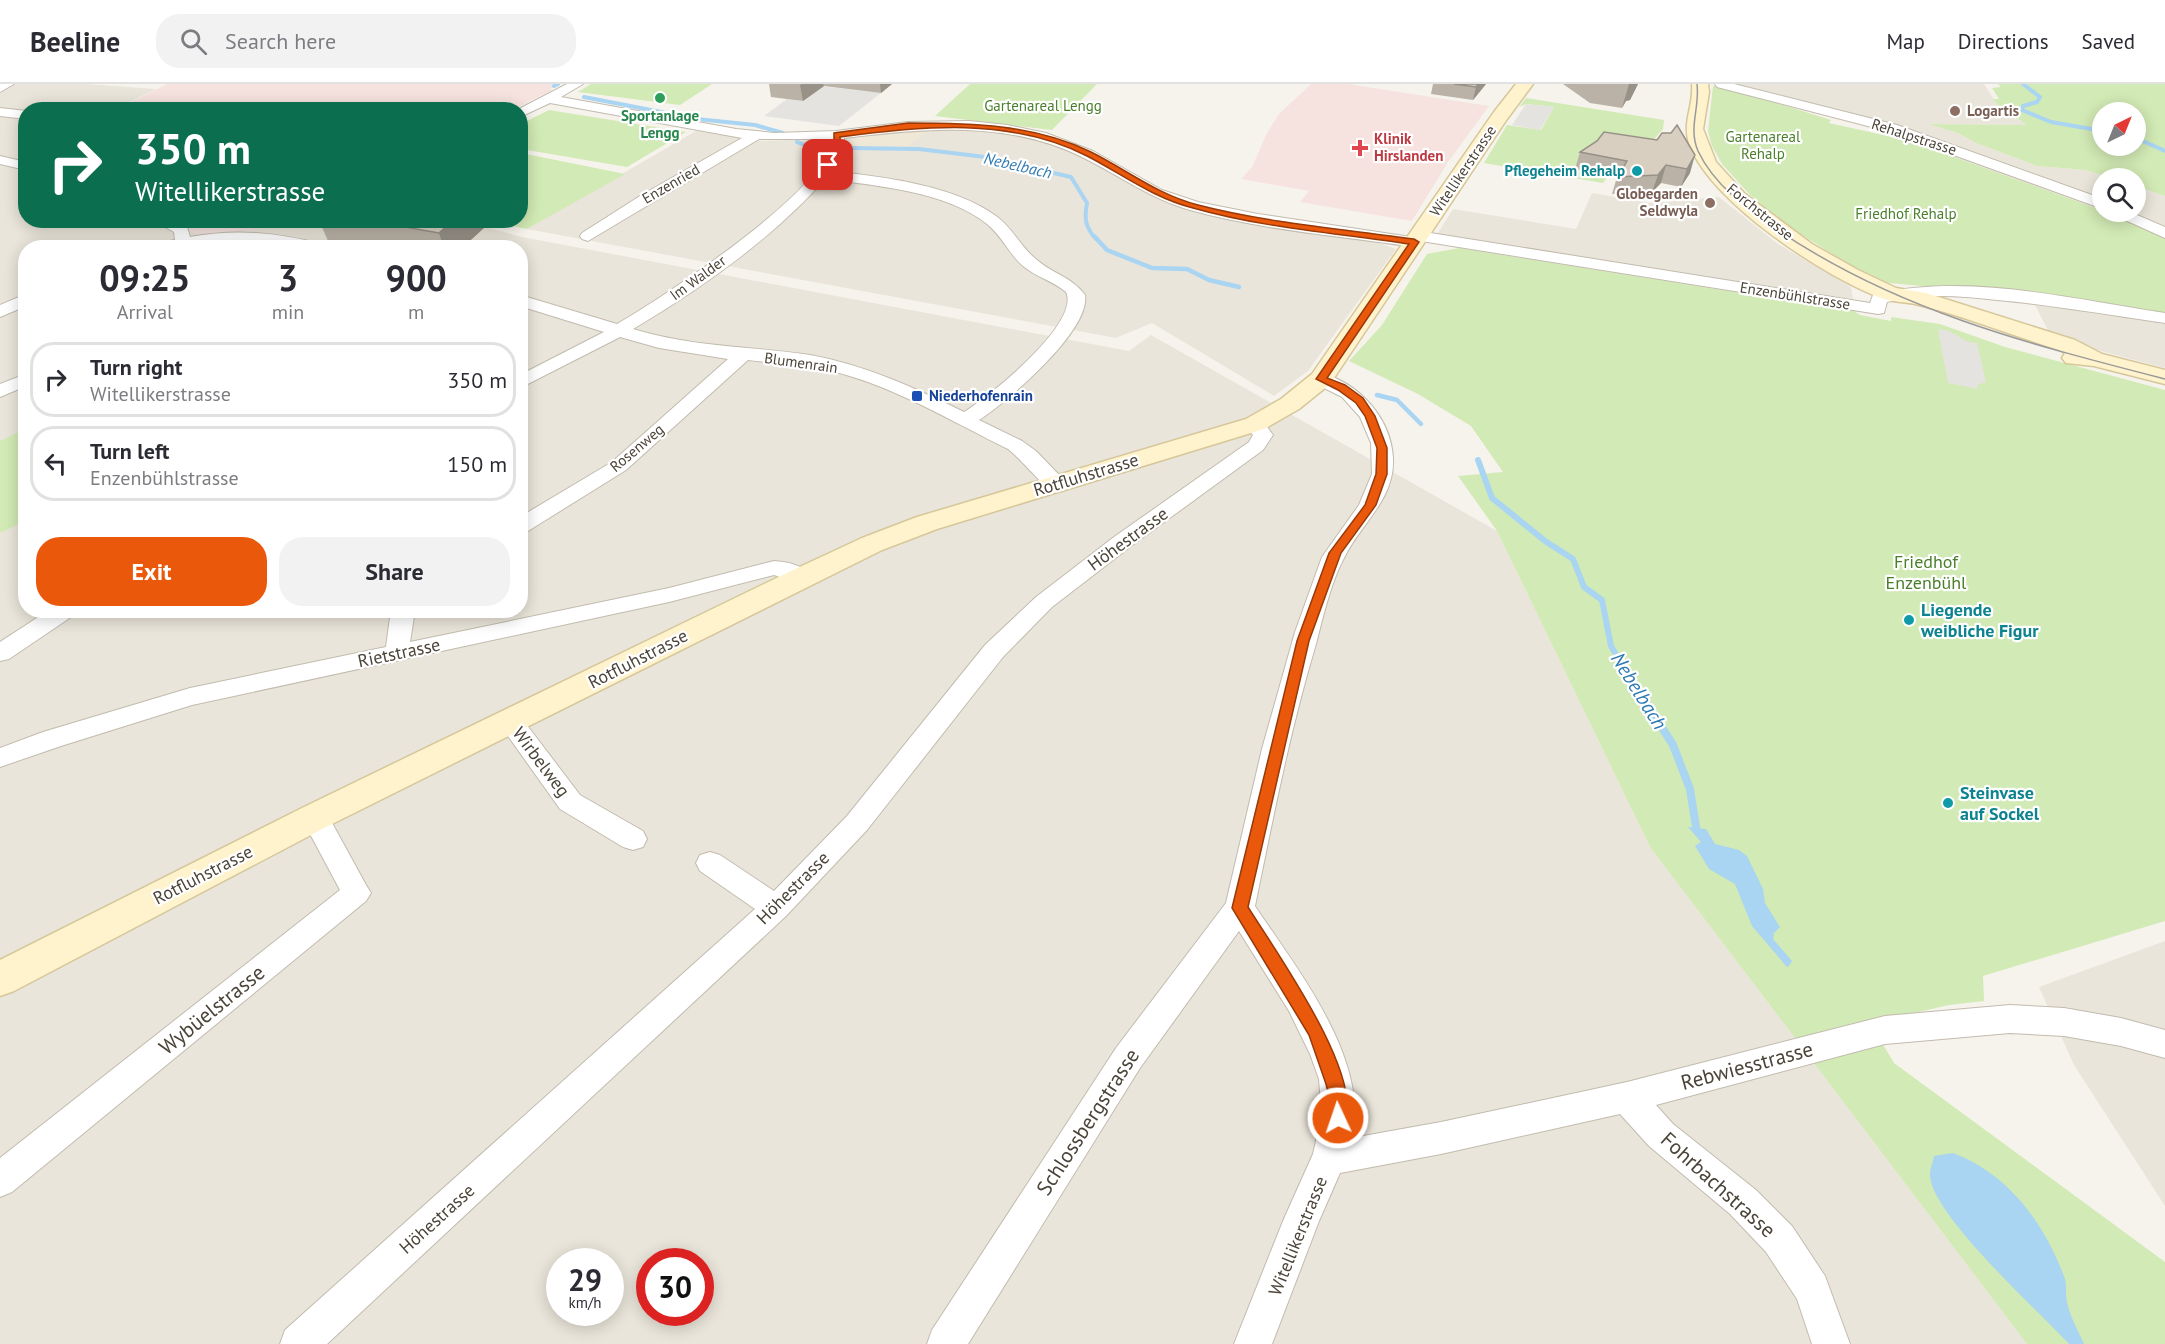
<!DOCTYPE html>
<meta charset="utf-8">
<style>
body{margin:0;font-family:"PT Sans",sans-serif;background:#f2f2f3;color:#2b2b33;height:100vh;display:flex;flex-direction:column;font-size:22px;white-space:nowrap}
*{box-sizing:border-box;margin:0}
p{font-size:20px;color:#7c7c81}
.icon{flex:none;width:33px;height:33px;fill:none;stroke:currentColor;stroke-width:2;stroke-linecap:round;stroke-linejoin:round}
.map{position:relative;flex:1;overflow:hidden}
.side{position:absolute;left:18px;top:156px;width:510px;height:378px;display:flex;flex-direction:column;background:#fff;border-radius:24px;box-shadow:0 3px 15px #0003}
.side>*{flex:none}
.banner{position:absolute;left:18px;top:18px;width:510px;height:126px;border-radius:24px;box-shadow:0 3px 15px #0003;background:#0b6e4f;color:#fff;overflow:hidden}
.needle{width:39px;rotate:43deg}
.buttons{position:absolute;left:2092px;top:18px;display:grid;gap:12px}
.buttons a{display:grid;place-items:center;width:54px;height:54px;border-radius:50%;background:#fff;box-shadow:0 3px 15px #0003;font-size:30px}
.speed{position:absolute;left:546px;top:1164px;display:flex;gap:12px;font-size:30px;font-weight:700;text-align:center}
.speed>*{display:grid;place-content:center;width:78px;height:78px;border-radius:50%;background:#fff;box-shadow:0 3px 15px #0003;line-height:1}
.speed small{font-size:15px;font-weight:400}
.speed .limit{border:9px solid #d22;background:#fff;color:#111}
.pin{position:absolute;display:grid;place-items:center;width:51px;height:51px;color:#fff;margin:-26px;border-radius:12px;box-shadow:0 3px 9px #0006}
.me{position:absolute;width:66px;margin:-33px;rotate:357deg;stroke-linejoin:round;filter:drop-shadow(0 0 4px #0008)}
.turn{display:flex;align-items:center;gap:21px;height:126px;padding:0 18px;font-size:27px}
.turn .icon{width:78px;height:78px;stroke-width:2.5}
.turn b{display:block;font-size:42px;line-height:51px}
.eta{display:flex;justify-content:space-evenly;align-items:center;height:102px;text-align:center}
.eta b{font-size:36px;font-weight:600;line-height:42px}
.primary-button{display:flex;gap:12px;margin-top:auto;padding:12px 18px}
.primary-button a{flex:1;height:69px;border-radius:24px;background:#ea580c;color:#fff;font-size:24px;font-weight:600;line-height:69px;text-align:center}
.primary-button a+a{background:#f2f2f3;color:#2b2b33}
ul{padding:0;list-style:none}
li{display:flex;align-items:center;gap:18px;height:75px;margin:0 12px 9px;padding:0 6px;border:3px solid #e1e1e2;border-radius:24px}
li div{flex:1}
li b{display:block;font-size:22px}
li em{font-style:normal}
header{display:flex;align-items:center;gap:36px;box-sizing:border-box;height:84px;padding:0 30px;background:#fff;border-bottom:2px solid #e1e1e2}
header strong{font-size:28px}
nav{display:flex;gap:33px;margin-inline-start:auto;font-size:21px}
.search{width:420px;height:54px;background:#f2f2f3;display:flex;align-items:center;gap:15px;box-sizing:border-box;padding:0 21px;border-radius:24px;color:#7c7c81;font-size:22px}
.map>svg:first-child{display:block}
.residential{fill:#eae5da;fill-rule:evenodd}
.education{fill:#efe8d6}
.medical{fill:#f6e3e0}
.green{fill:#d2eab5;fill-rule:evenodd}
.parking{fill:#e5e3e0}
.water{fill:#a9d4f2}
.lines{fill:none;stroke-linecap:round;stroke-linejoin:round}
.stream-far3{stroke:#a9d4f2;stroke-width:4}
.stream-far2{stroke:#a9d4f2;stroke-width:4.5}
.stream-far1{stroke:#a9d4f2;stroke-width:6}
.stream{stroke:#a9d4f2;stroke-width:8}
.street-casing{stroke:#c2bbae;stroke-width:2}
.secondary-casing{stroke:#d6c79b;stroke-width:3}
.street{fill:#fff;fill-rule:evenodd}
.secondary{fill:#fff3cd;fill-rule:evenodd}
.tram{stroke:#9a9a9a;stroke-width:1.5}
.wall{fill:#bab2a6}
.shaded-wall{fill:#979187}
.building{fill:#d8cfc1;stroke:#979187;stroke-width:1.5}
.route{fill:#ea580c;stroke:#983908;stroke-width:1.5}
.leisure-dot{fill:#2e9e5b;stroke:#fff;stroke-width:2}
.education-dot{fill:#8d6e63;stroke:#fff;stroke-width:2}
.health-dot{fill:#e0444e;stroke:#fff;stroke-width:2}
.culture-dot{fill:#0f9aa8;stroke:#fff;stroke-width:2}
.transit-dot{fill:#1a4fb4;stroke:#fff;stroke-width:2}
.labels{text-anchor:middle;stroke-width:4.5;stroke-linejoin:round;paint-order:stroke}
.far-park-label{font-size:15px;fill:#4a7f2a;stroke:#fff}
.far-education-label{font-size:15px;font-weight:bold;fill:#785e54;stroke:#fff;text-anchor:start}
.far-leisure-label{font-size:15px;font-weight:bold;fill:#27864d;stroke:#fff}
.far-street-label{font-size:15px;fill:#4b4439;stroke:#fff}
.far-health-label{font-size:15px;font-weight:bold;fill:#be3a42;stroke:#fff;text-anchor:start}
.far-culture-label{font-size:15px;font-weight:bold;fill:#0d838f;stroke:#fff;text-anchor:end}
.far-transit-label{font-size:15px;font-weight:bold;fill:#164399;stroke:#fff;text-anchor:start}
.far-water-label{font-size:16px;font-style:italic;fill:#2e7ab2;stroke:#fff}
.street-label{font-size:18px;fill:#4b4439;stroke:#fff}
.park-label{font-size:18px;fill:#4a7f2a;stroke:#fff}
.culture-label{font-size:18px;font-weight:bold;fill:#0d838f;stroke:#fff;text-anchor:start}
.water-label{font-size:20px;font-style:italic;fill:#2e7ab2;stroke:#fff}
.near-street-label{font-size:21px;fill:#4b4439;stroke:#fff}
</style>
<header>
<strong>Beeline</strong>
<div class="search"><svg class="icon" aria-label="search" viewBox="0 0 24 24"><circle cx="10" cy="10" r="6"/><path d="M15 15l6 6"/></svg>Search here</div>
<nav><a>Map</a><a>Directions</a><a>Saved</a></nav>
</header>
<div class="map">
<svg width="2165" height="1260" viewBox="0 0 2165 1260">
<rect width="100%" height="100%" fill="#f6f3ec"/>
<!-- residential -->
<path class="residential" d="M0 0H86L156 5 115 25 26 26V136L462 137 522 153 1129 267 1151 251 1497 447 1650 763 2027 1260H0ZM26 164H520V526H26ZM560 1178H610V1228H560ZM650 1178H700V1228H650Z
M1728 0H1984L1997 20 2012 33 2029 41 1928 40 1958 49 1976 59 2037 82 2086 86 2111 94H2103V118L1969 69Z
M909 44 1006 47 1082 70 1154 111 1364 153 1396 165 1308 287 1274 312 1152 239 1116 254 527 145 696 47 762 57 837 54Z
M2136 102 2165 112V146L2124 128H2136Z
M1592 109 1649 119 1719 113 1778 160 1851 203 1853 215 1436 152 1453 125 1576 145Z
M2025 217 2165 236V284L2052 254 2035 221Z
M2165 857V1122L2074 981 2039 903Z"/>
<!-- education -->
<path class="education" d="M929 45 904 65 849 64V59L858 52Z"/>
<!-- medical -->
<path class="medical" d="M167 0H556L552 2 551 7 514 25 115 26Z
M1311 0H1348L1489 22 1448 78 1412 137 1300 118 1309 107 1241 95 1252 83 1267 49 1279 30Z
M168 137H279L259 145 199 151Z"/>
<!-- green -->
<path class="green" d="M591 0H712L680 21 578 8Z
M970 0H1097L1052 46 935 32Z
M1998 0H2165V112L2136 102V94H2111L2086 86 2037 82 1976 59 1958 49 1928 40 2027 41C2016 33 2002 28 1993 15H1999L1992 4 2001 3ZM2136 28V62H2103V28Z
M1713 2H1724L1831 36 1829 39 1892 53 1896 52 2118 132 2160 152 2165 155V232L2017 211 1889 199 1854 183 1789 143 1750 111 1722 80 1712 62 1708 47Z
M1526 14 1664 36 1663 45 1641 70 1597 61 1578 86 1608 92 1603 99 1484 79 1507 41 1541 46 1554 23 1526 20 1519 23Z
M549 26 686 48 627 83 521 65V40Z
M521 69 625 90 527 145 487 137 520 136Z
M1459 164 1854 227 1860 231 1891 237V233L1940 240 2005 263 2165 306V837L1983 892 1984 917 1949 921 1870 939 1894 979 2165 1178V1260H2027L1650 763 1497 447 1458 392 1503 388 1471 342 1418 310 1349 277 1382 241 1427 170Z
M25 345V437L0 449V357Z"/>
<!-- parking -->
<path class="parking" d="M820 2 881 9 839 42 764 32 787 15 803 17Z
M1526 20 1554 23 1540 46 1512 41Z
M1938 245 1949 247 1968 258 1977 259 1986 298 1977 301 1978 305 1948 299Z"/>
<!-- water -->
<path class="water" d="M1688 743 1706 745 1715 760 1739 766 1747 772 1763 805 1765 819 1780 843 1774 849 1773 855 1792 877 1789 882 1787 883 1752 842 1735 800 1709 785 1695 762 1701 758Z
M1953 1069C2009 1090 2045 1140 2065 1195 2067 1202 2065 1210 2067 1218 2070 1233 2078 1246 2084 1260H2069C2040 1228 1929 1129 1930 1090 1930 1085 1933 1078 1934 1072Z"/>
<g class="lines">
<!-- stream-far3 -->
<path class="stream-far3" d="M2023 0 2040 13 2037 18 2023 22 2022 26 2051 38 2103 47
M554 2 558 0
M584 13 697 35 755 41 783 49
M2136 54 2165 67
M797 58 808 62 826 63
M849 64 919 65 985 73 1071 93 1087 119C1084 134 1085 143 1096 155"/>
<!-- stream-far2 -->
<path class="stream-far2" d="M1095 153 1107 166 1152 184 1187 185 1209 196 1239 203
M1377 311 1397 316 1421 340"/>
<!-- stream-far1 -->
<path class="stream-far1" d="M1478 376 1492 414 1545 457 1573 475 1584 503 1602 516 1611 562 1626 587"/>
<!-- stream -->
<path class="stream" d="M1625 585 1673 661 1690 705 1696 743"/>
<defs>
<path id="street" d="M0 0H14L0 8Z
M567 0H583L561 13 736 45 775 49 836 47 908 38 970 37 1007 41 1046 49 1093 67 1162 106 1198 118 1258 130 1411 153 1412 149 1418 147 1870 219 1873 211C1965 188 2072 215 2165 229V239C2109 231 2053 221 1997 216 1961 212 1923 209 1887 218L1884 229 1878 230 1421 157 1420 161 1414 163C1340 152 1262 146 1190 126 1151 115 1120 92 1084 74 1009 36 925 44 844 54V67L832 87C883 93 954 101 996 132 1013 144 1021 164 1037 176 1053 190 1072 193 1085 211 1091 246 1007 318 979 336L1022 357 1036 367 1064 396 1067 400 1064 404C1060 406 1055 407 1050 405 1040 399 1021 375 1008 365 957 340 907 310 853 293 819 282 783 280 748 276L626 386 528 447 520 448V433L612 378 728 275 659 264 620 253 520 304V291L604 248 520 222V211L617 240C656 218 836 101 830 55H759L588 157 582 155 580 152 582 149 640 112 742 54 550 19 520 33V26H517ZM825 95C875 101 948 108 987 140 1002 152 1009 170 1023 182 1036 193 1053 197 1066 208 1081 239 989 313 964 328 915 304 865 281 810 271 750 262 691 263 633 245 702 204 772 155 825 95Z
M1715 0H1734L1897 41 2103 115V125L1887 47 1717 3Z
M0 24 26 27V35L0 32Z
M0 72 26 78V86L0 80Z
M2111 128H2130L2165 143V154L2114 131Z
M153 136H173L187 143 190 153C239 144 278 149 326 161L328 164H297L272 158H214L183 164H147L149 161 175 156 174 148Z
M26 210V222L0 233V221Z
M1321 289C1359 299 1391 334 1393 374 1395 416 1361 439 1344 474 1331 498 1323 533 1316 560 1290 646 1273 734 1255 822 1296 884 1370 975 1352 1054L1441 1038 1627 998 1885 932 2010 921 2064 924 2121 934 2165 946V974L2121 962 2064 952 2010 949 1885 960 1656 1021 1673 1040 1756 1106 1792 1142 1825 1192 1850 1260H1812L1797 1215 1766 1168 1730 1130 1649 1062 1620 1030 1441 1070 1340 1089 1319 1137 1272 1260H1234L1283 1137 1313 1070 1322 1031 1319 995 1310 970 1289 927 1239 847 1140 984 968 1260H927L932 1246 1116 964 1226 819 1262 665 1295 548 1322 473 1359 421 1372 390 1371 359 1360 333 1342 313 1314 299 1312 295 1314 291Z
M26 290V302L0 313V300Z
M1255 334 1262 336 1273 351 1263 366 1130 463 1052 523 1003 573 867 746 786 832 327 1260H280L285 1246 755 825 700 787 696 779 700 771 710 768 720 771 774 807 847 732 985 561 1036 513 1114 453 1249 358 1253 351 1245 340 1248 336Z
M774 477C788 478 804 481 812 493L809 498 801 500 774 491 669 518 192 621 61 662 0 683V664L43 648 190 604 386 563 391 526H415L410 558 669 504Z
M49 526H77L74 531 9 575 0 577V558Z
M511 629 520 632 580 711 643 747 647 755 643 763 633 766 623 763 560 725 498 638 502 632Z
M315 723 325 726 366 801 371 809 366 817 12 1108 0 1113V1074L340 806 301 733 305 726Z"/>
<path id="secondary" d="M1516 0H1533L1507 35 1330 300 1299 325 1264 345 937 445 882 466 328 742 14 907 0 912V876L302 724 791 487 862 454 917 433 1246 335 1281 315 1312 290 1494 28Z
M1692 0H1708L1709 8 1703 45 1716 78 1745 110 1812 160 1858 186 1896 204 1926 209 2075 256 2102 270 2165 286V300L2094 282 2066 279 2062 274 2065 269 2059 266C2011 251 1964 232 1915 220 1905 218 1894 218 1884 215 1827 195 1712 119 1690 62 1681 39 1694 23 1692 0Z"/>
</defs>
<!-- street casing -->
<use href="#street" class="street-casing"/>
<!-- secondary casing -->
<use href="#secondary" class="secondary-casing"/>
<!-- street -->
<use href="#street" class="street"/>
<!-- secondary -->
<use href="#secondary" class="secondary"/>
<!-- tram -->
<path class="tram" d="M1697 0C1700 24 1688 44 1698 67 1714 101 1747 125 1778 146 1895 226 2029 260 2165 295"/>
</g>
<!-- wall -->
<path class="wall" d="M769 0H892L881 9 824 2 803 17 771 13Z
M1433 0H1486L1473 16 1431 10Z
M1563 0H1638L1630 16 1626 17 1622 24 1590 19Z
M1662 49 1690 89 1681 103 1661 99 1652 108 1612 110 1617 93 1575 85 1580 68 1657 56Z
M319 136H483L485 143 462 164H403L402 161 372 156 328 157Z"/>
<!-- shaded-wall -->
<path class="shaded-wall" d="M802 0H823L824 2 803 17 800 1Z
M880 0H892L881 9Z
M1478 0H1486L1473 16 1476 3Z
M1629 0H1638L1630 16 1626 17 1622 24Z
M1695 71 1690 89 1681 103 1687 85Z
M1666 81 1661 99 1652 108 1658 91Z
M453 136H483L485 143 462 164H444L439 149Z"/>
<!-- building -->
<path class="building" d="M1454 0H1478L1476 3Z
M1677 41 1695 71 1687 85 1666 81 1658 91 1618 93 1627 77 1580 68 1597 57 1604 48 1657 56 1662 49H1671Z
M395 136H453L439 149 405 143 407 141 393 139Z"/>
<!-- route -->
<path class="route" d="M908 39C971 39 1033 40 1091 68 1127 86 1158 111 1198 121 1268 139 1342 145 1414 155L1419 158 1327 294 1345 301 1363 314 1375 332 1387 364V390L1376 421 1341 469 1309 557 1248 823C1274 865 1366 993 1344 1040L1338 1042 1332 1040 1329 1034 1330 1016 1326 1000 1309 951 1232 824 1297 557 1329 469 1365 421 1376 390 1377 364 1365 332 1356 319 1338 306 1316 295 1409 160C1337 149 1263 144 1193 124 1153 114 1122 90 1087 72 1010 33 922 42 840 53L841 64 831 82 824 81 834 64V49Z"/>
<!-- markers -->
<circle class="leisure-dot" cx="660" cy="14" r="6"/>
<g class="education-dot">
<circle cx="1955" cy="27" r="6"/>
<circle cx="1710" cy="119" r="6"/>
</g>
<path class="health-dot" d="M1357 55h6v6h6v6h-6v6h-6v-6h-6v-6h6z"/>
<g class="culture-dot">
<circle cx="1637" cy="87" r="6"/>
<circle cx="1909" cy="536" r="6"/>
<circle cx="1948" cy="719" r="6"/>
</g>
<rect class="transit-dot" x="911" y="306" width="12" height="12" rx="3"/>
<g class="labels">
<!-- far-park labels -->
<g class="far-park-label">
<text x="1043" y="27">Gartenareal Lengg</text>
<text x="1763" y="58">Gartenareal<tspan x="1763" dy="17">Rehalp</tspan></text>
<text x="1906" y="135">Friedhof Rehalp</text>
</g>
<!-- far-education labels -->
<g class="far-education-label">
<text x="1967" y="32">Logartis</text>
<text x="1698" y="115" text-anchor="end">Globegarden<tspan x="1698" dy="17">Seldwyla</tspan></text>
</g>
<!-- far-leisure labels -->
<g class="far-leisure-label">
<text x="660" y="37">Sportanlage<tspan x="660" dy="17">Lengg</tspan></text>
</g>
<!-- far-street labels -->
<g class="far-street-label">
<text transform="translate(1914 53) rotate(18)" y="5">Rehalpstrasse</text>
<text transform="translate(1463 87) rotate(-56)" y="5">Witellikerstrasse</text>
<text transform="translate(671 100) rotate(-30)" y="5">Enzenried</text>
<text transform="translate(1760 128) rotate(39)" y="5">Forchstrasse</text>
<text transform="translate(698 194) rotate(-36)" y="5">Im Walder</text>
<text transform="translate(1795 212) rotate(9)" y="5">Enzenbühlstrasse</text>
<text transform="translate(801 279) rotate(8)" y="5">Blumenrain</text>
<text transform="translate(637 364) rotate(-40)" y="5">Rosenweg</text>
</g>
<!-- far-health labels -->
<g class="far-health-label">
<text x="1374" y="60">Klinik<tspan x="1374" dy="17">Hirslanden</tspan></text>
</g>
<!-- far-culture labels -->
<g class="far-culture-label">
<text x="1625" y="92">Pflegeheim Rehalp</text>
</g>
<!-- far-transit labels -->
<g class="far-transit-label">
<text x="929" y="317">Niederhofenrain</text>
</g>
<!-- far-water labels -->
<g class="far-water-label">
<text transform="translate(1018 81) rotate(13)" y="6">Nebelbach</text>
</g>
<!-- street labels -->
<g class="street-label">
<text transform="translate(1086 391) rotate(-17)" y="6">Rotfluhstrasse</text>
<text transform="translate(1128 455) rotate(-36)" y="6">Höhestrasse</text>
<text transform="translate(399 569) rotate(-12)" y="6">Rietstrasse</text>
<text transform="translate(638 575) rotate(-27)" y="6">Rotfluhstrasse</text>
<text transform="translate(541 678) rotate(53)" y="6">Wirbelweg</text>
<text transform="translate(203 791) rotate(-27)" y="6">Rotfluhstrasse</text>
<text transform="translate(793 804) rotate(-45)" y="6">Höhestrasse</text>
<text transform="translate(437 1135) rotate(-42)" y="6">Höhestrasse</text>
<text transform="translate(1298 1152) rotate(-68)" y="6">Witellikerstrasse</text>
</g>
<!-- park labels -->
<g class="park-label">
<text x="1926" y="484">Friedhof<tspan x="1926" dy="21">Enzenbühl</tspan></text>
</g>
<!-- culture labels -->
<g class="culture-label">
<text x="1921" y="532">Liegende<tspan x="1921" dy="21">weibliche Figur</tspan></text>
<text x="1960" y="715">Steinvase<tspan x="1960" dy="21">auf Sockel</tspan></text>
</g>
<!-- water labels -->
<g class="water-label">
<text transform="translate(1639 607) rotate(58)" y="7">Nebelbach</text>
</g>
<!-- near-street labels -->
<g class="near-street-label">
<text transform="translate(212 926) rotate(-39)" y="7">Wybüelstrasse</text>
<text transform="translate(1747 982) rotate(-15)" y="7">Rebwiesstrasse</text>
<text transform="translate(1088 1038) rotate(-57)" y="7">Schlossbergstrasse</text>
<text transform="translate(1718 1101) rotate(42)" y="7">Fohrbachstrasse</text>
</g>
</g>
</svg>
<div class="buttons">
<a><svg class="needle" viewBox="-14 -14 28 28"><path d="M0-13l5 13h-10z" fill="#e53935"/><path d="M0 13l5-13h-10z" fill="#7c7c81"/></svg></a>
<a><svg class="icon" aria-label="search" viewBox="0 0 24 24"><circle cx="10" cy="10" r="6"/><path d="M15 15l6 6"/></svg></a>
</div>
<div class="speed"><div>29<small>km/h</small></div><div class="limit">30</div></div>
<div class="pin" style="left:828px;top:81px;background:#d93025"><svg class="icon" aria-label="arrive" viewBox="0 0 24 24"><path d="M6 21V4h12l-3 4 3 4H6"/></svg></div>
<svg class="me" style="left:1338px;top:1034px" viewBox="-20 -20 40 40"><circle r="17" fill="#ea580c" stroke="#fff" stroke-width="3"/><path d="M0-11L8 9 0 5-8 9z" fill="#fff"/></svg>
<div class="banner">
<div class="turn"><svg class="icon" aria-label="right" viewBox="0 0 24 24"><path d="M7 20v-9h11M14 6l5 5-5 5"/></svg><div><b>350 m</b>Witellikerstrasse</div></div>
</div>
<section class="side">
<div class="eta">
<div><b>09:25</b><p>Arrival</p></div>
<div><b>3</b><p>min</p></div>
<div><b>900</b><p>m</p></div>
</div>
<ul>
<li><svg class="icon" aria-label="right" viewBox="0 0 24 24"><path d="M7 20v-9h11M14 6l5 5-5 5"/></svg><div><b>Turn right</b><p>Witellikerstrasse</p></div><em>350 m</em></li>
<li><svg class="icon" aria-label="left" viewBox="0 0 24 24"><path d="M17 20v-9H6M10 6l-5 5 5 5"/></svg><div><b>Turn left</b><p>Enzenbühlstrasse</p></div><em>150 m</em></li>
</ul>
<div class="primary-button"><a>Exit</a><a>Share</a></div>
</section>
</div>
